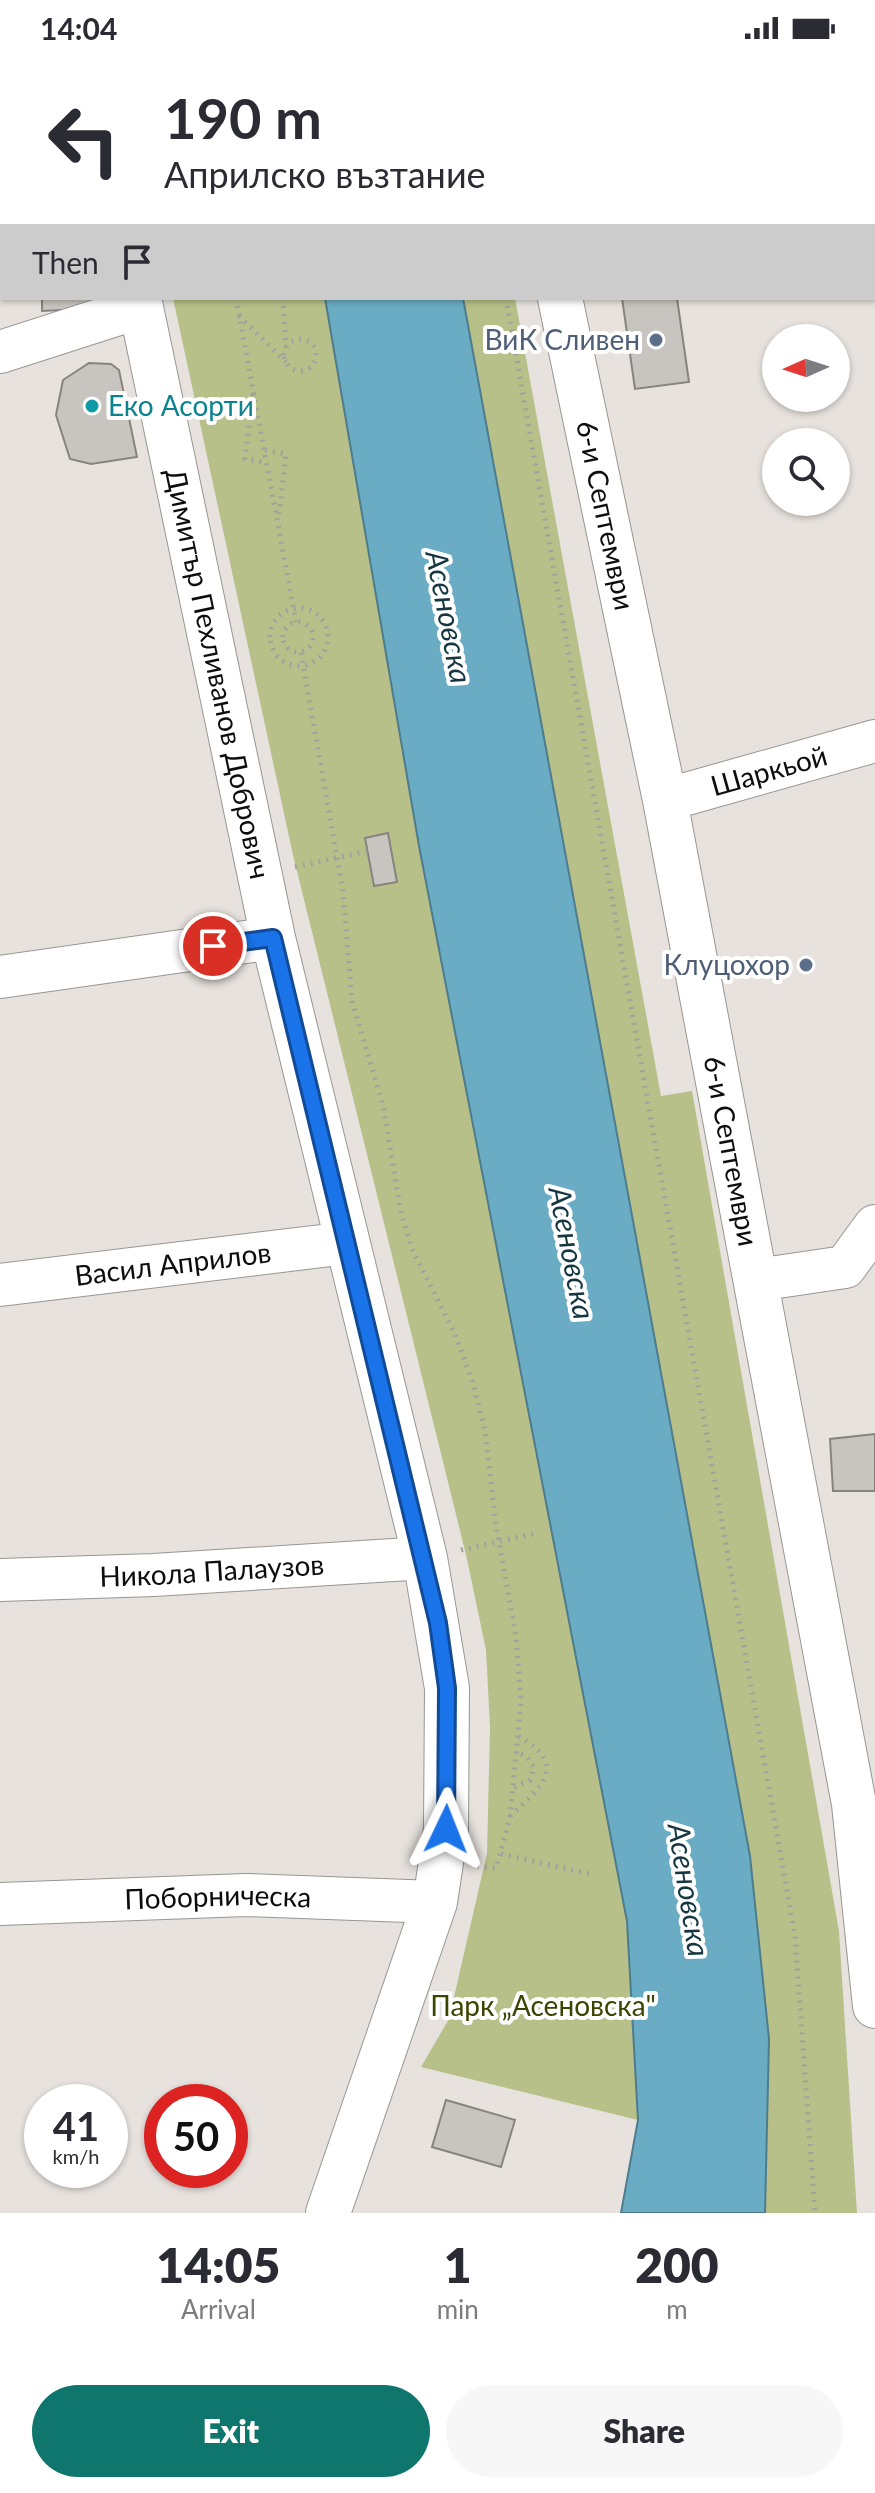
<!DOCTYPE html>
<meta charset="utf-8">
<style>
body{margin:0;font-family:Lato,sans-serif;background:#f7f7f7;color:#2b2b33;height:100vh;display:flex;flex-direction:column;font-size:30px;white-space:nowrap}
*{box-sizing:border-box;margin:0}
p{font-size:26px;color:#7c7c81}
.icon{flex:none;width:44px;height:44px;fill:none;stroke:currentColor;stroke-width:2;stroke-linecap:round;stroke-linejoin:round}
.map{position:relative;height:2157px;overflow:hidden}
.drawer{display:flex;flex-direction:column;background:#fff;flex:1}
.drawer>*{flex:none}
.banner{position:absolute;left:0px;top:0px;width:876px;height:244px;box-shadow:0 2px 6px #0004;background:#fff;color:#2b2b33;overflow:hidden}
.needle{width:52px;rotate:267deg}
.tools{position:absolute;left:762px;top:268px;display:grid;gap:16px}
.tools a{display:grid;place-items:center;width:88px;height:88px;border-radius:50%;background:#fff;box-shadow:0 2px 6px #0004;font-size:40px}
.speed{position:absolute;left:24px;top:2028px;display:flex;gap:16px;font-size:40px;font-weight:700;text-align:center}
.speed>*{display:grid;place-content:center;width:104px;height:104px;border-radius:50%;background:#fff;box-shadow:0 2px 6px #0004;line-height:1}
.speed small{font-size:20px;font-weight:400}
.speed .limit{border:12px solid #d22;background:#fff;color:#111}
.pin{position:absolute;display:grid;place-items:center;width:68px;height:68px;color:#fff;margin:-34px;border:4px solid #fff;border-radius:50%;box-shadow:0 2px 8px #0007}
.me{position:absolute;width:88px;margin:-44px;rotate:2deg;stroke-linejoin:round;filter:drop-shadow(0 0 6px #0008)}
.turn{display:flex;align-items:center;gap:28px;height:168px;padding:0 32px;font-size:36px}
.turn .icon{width:104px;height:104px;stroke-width:2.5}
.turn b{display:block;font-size:56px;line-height:68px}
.then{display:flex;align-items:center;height:76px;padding:0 32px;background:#0003;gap:16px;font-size:30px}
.eta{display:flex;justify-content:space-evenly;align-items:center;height:136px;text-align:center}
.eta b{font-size:48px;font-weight:800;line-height:56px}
.action{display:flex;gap:16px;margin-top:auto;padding:16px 32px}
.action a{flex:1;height:92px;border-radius:48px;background:#0f766e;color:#fff;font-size:32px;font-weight:800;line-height:92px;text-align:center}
.action a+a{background:#f7f7f7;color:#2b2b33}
.status{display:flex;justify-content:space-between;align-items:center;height:56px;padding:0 40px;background:#fff;direction:ltr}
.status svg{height:22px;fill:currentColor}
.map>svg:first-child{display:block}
.green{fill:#b7c088}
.water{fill:#69acc3;stroke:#4e7c8c;stroke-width:2}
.building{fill:#c8c5c0;stroke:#87847f;stroke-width:2}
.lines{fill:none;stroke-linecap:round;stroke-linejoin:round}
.minor-casing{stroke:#999691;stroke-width:44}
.major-casing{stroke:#999691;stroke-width:46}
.path{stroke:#a4a09c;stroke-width:5;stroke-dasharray:2 6;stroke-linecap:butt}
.minor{stroke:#fff;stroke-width:42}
.major{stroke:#fff;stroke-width:44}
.route-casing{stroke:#114b97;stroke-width:20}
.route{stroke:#1a73e8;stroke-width:14}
.service-dot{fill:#5c6f8a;stroke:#fff;stroke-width:3}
.culture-dot{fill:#0f9aa8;stroke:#fff;stroke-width:3}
.labels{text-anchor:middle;stroke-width:8;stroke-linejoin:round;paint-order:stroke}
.service-label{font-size:28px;fill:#4e5e75;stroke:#fff;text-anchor:end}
.culture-label{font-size:28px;fill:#0d838f;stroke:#fff;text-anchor:start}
.street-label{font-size:28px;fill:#0e0d0b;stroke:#fff}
.park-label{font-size:28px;fill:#3d4300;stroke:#fff}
.water-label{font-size:30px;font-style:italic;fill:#163641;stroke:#fff}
</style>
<div class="status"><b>14:04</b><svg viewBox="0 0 49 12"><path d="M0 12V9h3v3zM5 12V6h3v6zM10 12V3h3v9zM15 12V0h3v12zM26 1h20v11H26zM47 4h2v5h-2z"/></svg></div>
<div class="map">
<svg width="875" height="2157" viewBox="0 0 875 2157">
<rect width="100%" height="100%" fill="#e7e2dd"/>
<!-- green -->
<path class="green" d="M166 0H324V2H166Z
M173 242H325L419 790 627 1865 638 2064 421 2011 449 1963 487 1797 490 1671 486 1594 467 1503 293 799Z
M463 242H515L661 1040 692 1035 839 1875 857 2157H765L769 1983 750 1800Z"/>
<!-- water -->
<path class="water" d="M325 242H463L750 1800 769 1983 765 2157H621L638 2064 627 1865 419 790Z"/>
<!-- building -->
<path class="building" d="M573 0H635V2H573Z
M42 242H92V243L83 253 42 255Z
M622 242H677L689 326 635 333Z
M89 307 111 308 119 314 137 401 91 408 70 403 56 359 63 324Z
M388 777 397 826 374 830 365 782Z
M875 1378V1435H833L830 1383Z
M446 2044 515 2064 501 2111 432 2091Z"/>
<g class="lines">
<defs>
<g id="minor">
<path d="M827 0V2"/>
<path d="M874 54H875"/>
<path d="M874 165 875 168"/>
<path d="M0 296 140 251"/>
<path id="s1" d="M665 744 875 685"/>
<path d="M0 921 273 882"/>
<path d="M757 1224 845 1211 875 1170"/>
<path id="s2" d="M0 1229 347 1187"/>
<path id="s3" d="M0 1524 154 1519 425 1502"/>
<path id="s4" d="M0 1848 246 1839 435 1846"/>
</g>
<g id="major">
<path d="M523 0V2"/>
<path d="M136 2V0"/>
<path id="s5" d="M139 242 273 882 425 1502 447 1632 446 1773 435 1846 328 2157"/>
<path id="s6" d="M560 242 665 744 854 1748 875 1950"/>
</g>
</defs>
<!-- minor casing -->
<use href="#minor" class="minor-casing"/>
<!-- major casing -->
<use href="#major" class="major-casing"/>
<!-- path -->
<path class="path" d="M472 0V2
M222 2V0
M236 242 296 566
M283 242 286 292
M506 242 795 1880 815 2157
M239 260 286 306
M284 299a16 16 0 1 1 32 0a16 16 0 1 1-32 0Z
M253 338 245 403 267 407
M265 394 286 398 279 459
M270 581a29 29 0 1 1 58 0a29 29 0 1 1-58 0Z
M283 581a15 15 0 1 1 30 0a15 15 0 1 1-30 0Z
M301 597 343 835 352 945 383 1049 401 1157 412 1193 455 1278 472 1324 485 1374 496 1470 516 1580 521 1643 510 1761 496 1812 478 1811
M295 811 368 795
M461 1494 537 1477
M514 1731 530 1724 534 1711 527 1701 517 1696
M510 1760C542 1731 569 1708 518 1680
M501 1798 590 1818"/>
<!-- minor -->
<use href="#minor" class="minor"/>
<!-- major -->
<use href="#major" class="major"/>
</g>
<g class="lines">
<defs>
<path id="route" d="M213 890 273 882 438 1567 447 1632 446 1773"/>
</defs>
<!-- route casing -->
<use href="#route" class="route-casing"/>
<!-- route -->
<use href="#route" class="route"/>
</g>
<!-- markers -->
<g class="service-dot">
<circle cx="656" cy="284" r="8"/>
<circle cx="806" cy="909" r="8"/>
</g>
<circle class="culture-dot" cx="92" cy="350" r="8"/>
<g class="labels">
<!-- service labels -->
<g class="service-label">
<text x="640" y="294">ВиК Сливен</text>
<text x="790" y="919">Клуцохор</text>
</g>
<!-- culture labels -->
<g class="culture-label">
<text x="108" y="360">Еко Асорти</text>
</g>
<!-- street labels -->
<g class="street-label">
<text dy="10" stroke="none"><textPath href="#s6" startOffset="222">6-и Септември</textPath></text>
<text dy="10" stroke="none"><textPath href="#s5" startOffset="384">Димитър Пехливанов Добрович</textPath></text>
<text dy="10" stroke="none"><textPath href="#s1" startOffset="108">Шаркьой</textPath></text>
<text dy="10" stroke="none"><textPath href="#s6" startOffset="870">6-и Септември</textPath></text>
<text dy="10" stroke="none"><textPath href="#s2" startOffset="174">Васил Априлов</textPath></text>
<text dy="10" stroke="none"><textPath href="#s3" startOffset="212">Никола Палаузов</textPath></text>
<text dy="10" stroke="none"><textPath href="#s4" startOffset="218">Поборническа</textPath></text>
</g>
<!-- park labels -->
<g class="park-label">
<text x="543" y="1960">Парк „Асеновска"</text>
</g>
<!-- water labels -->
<g class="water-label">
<text transform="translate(448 561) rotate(79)" y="10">Асеновска</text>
<text transform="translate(571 1197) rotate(79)" y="10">Асеновска</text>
<text transform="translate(688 1834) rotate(81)" y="10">Асеновска</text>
</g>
</g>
</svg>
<div class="tools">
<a><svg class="needle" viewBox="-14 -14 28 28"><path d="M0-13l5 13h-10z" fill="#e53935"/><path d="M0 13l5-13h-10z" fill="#7c7c81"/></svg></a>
<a><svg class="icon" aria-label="search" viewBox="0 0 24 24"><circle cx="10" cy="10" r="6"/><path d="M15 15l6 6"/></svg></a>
</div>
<div class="speed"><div>41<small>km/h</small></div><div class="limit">50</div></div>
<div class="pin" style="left:213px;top:890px;background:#d93025"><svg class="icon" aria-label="arrive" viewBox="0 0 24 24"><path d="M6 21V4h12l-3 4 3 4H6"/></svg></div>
<svg class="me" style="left:446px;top:1773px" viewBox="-20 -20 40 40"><path d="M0-17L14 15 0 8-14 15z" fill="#1a73e8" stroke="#fff" stroke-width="4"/></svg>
<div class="banner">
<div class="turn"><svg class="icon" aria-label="left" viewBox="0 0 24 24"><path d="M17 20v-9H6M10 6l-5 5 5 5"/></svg><div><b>190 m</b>Априлско възтание</div></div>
<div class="then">Then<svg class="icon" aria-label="arrive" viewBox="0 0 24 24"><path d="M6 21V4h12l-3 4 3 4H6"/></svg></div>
</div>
</div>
<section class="drawer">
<div class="eta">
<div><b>14:05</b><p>Arrival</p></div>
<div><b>1</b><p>min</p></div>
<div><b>200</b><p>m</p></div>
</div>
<div class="action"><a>Exit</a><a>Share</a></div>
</section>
